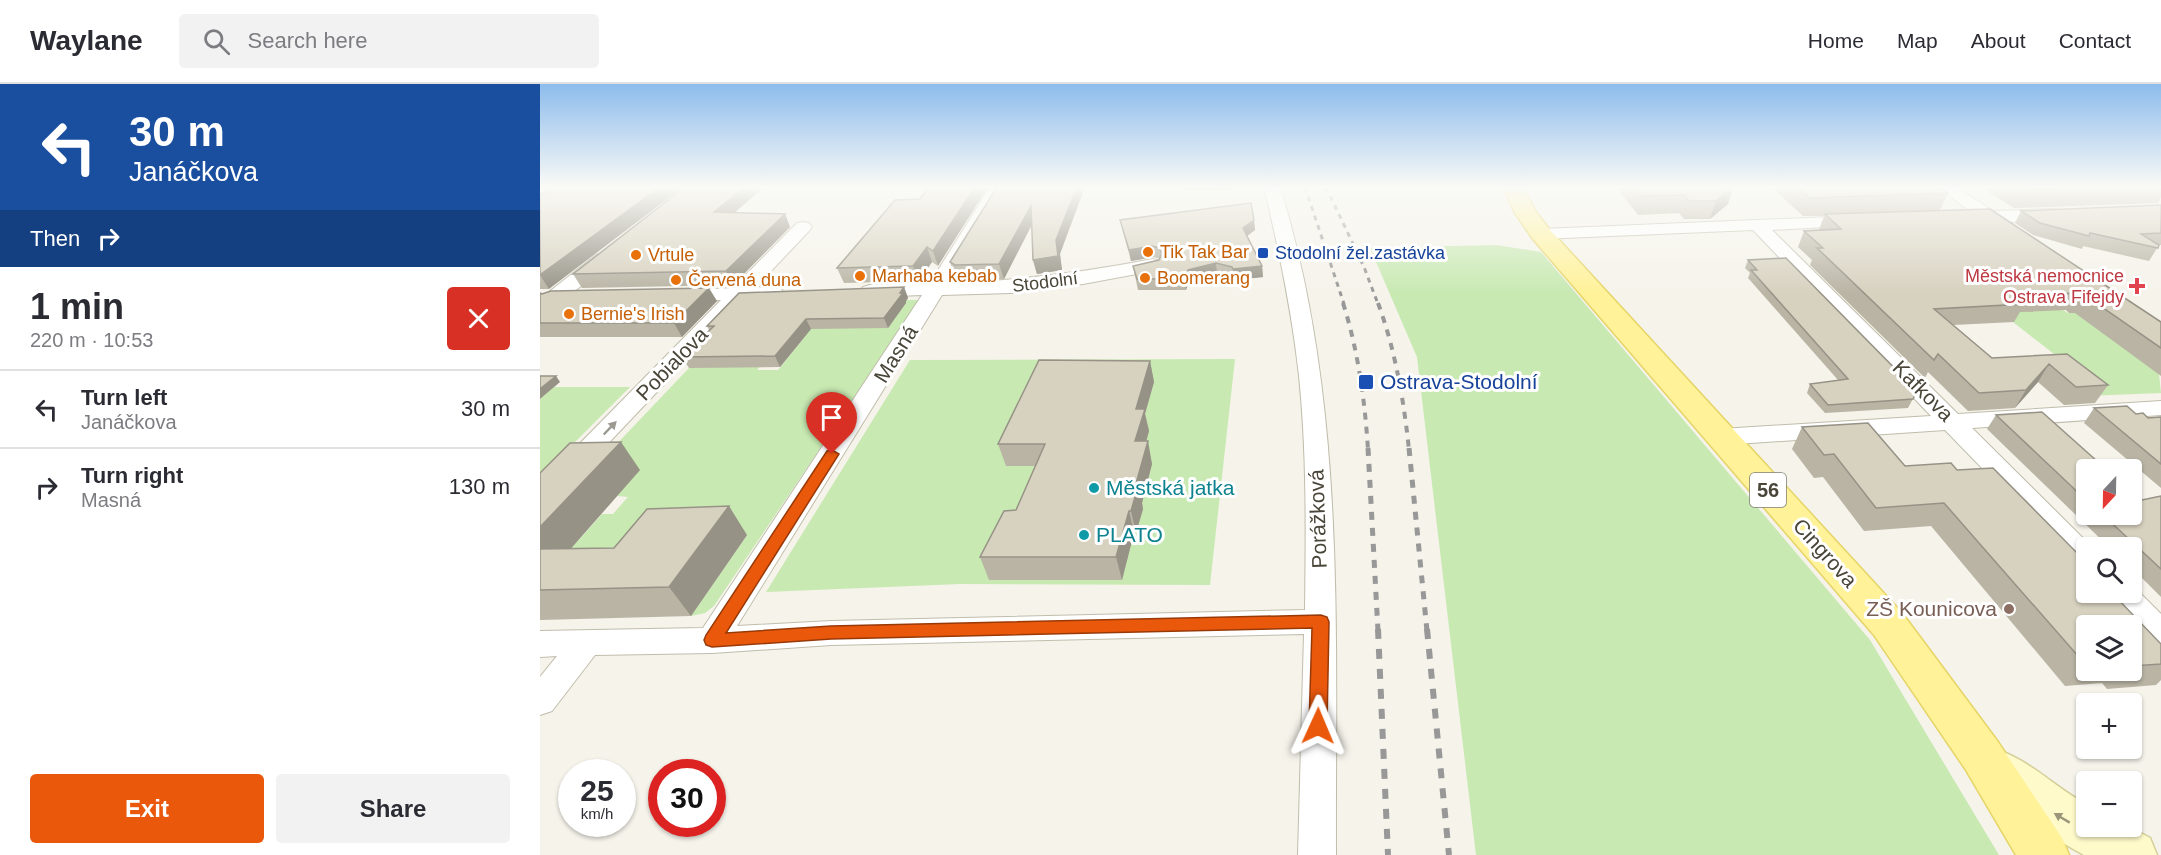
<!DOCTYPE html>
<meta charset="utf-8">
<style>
body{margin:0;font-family:Helvetica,sans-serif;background:#f2f2f3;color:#2b2b33;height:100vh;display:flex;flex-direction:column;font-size:22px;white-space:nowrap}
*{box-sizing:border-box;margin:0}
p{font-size:20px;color:#7c7c81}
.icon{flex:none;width:33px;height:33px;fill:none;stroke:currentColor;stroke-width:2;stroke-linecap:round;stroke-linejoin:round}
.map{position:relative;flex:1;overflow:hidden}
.drawer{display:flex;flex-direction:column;background:#fff;width:540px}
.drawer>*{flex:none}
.guide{background:#1a4fa0;color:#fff;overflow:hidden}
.needle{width:39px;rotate:202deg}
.controls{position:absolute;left:1536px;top:375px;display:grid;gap:12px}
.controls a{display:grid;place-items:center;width:66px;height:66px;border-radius:6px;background:#fff;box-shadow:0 2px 4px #0004;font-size:30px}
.speed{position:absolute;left:18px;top:675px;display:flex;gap:12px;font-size:30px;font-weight:700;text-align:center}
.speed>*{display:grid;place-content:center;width:78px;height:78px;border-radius:50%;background:#fff;box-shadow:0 2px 4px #0004;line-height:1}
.speed small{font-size:15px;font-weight:400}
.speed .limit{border:9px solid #d22;background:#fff;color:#111}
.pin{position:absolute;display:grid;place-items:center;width:51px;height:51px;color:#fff;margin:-62px -26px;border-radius:50% 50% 50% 0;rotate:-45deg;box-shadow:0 0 6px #0007}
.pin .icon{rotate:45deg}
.me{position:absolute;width:66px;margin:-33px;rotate:1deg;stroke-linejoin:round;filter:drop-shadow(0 0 4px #0008)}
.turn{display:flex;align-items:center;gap:21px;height:126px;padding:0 30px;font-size:27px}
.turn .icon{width:78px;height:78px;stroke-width:2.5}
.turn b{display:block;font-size:42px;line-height:51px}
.then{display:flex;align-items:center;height:57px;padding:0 30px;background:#0003;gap:12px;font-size:22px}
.round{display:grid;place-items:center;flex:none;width:63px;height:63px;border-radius:6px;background:#f2f2f3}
.headline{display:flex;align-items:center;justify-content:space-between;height:102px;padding:0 30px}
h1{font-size:36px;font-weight:600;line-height:45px}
.button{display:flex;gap:12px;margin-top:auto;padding:12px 30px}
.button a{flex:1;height:69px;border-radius:6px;background:#ea580c;color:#fff;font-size:24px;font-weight:600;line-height:69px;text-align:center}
.button a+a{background:#f2f2f3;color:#2b2b33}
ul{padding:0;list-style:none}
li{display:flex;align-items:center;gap:18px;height:78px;padding:0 30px;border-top:2px solid #e1e1e2}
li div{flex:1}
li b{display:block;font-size:22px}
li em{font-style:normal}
header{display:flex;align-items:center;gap:36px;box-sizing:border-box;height:84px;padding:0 30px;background:#fff;border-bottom:2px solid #e1e1e2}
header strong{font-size:28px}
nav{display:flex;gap:33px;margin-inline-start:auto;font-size:21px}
.search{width:420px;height:54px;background:#f2f2f3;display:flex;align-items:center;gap:15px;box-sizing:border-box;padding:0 21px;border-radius:6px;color:#7c7c81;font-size:22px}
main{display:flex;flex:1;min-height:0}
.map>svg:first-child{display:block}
.green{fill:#c8e9b2;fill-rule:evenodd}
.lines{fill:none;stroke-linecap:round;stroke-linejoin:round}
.street-casing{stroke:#c1bdac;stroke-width:2}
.secondary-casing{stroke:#d5cf99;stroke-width:3}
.primary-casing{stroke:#e6d467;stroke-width:3}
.street{fill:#fff;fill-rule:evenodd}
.secondary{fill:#fffaca;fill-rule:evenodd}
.primary{fill:#fff299;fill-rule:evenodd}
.rail-far3{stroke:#989898;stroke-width:3;stroke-dasharray:5 5;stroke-linecap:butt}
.rail-far2{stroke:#989898;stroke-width:4;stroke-dasharray:7 7;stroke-linecap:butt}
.rail-far1{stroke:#989898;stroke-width:5;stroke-dasharray:8 8;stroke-linecap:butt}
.rail{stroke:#989898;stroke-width:6;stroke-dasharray:10 10;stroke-linecap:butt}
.wall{fill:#b9b4a4;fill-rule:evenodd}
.shaded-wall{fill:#969286}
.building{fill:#d7d1bf;stroke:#969286;stroke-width:1.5}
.oneway{fill:#9b9992}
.oneway2{fill:#9b967a}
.route{fill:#ea580c;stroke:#983908;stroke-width:1.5}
.food-dot{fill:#e8710a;stroke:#fff;stroke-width:2}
.transit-dot{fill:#1a4fb4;stroke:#fff;stroke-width:2}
.health-dot{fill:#e0444e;stroke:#fff;stroke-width:2}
.culture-dot{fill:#0f9aa8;stroke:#fff;stroke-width:2}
.education-dot{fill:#8d6e63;stroke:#fff;stroke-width:2}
.labels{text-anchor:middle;stroke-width:6;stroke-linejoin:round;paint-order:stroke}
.far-food-label{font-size:18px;fill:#c56008;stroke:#fff;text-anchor:start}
.far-transit-label{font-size:18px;fill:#164399;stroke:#fff;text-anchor:start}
.far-health-label{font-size:18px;fill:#be3a42;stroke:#fff;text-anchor:end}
.far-street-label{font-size:18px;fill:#494538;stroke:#fff}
.shield{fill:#fff;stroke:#807d74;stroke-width:1.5}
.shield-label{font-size:20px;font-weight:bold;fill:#494538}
.street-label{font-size:21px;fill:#494538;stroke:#fff}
.transit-label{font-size:21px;fill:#164399;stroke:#fff;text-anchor:start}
.culture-label{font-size:21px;fill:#0d838f;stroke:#fff;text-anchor:start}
.education-label{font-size:21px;fill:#785e54;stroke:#fff;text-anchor:end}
</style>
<header>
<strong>Waylane</strong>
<div class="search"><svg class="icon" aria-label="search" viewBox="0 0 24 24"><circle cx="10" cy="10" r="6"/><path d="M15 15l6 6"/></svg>Search here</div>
<nav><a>Home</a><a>Map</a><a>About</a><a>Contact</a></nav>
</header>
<main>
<section class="drawer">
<div class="guide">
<div class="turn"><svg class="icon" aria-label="left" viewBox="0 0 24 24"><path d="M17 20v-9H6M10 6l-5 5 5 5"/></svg><div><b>30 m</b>Janáčkova</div></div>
<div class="then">Then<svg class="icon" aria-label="right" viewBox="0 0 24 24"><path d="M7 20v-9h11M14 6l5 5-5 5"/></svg></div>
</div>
<div class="headline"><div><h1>1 min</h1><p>220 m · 10:53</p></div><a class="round" style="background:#d93025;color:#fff"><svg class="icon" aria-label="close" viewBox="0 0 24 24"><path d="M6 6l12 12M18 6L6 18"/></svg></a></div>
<ul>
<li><svg class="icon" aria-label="left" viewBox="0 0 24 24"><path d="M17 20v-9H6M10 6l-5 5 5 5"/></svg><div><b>Turn left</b><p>Janáčkova</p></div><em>30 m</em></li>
<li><svg class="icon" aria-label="right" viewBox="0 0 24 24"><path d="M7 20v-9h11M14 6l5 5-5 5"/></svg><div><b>Turn right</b><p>Masná</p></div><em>130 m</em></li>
</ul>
<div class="button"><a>Exit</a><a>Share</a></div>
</section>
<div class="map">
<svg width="1621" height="771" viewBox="0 0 1621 771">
<rect width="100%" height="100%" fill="#f5f3ea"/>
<!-- green -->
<path class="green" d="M956 161 1001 168 1330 556 1459 771H936L877 273 830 164Z
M1423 168 1528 229 1535 228 1619 290 1621 309 1546 312 1519 274 1473 238Z
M362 216H380L174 522 165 529 151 532 207 451 51 493 15 536 50 494 0 474 29 458 38 457 62 430H73L88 413 78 412 51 387 149 284 231 245ZM245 252H265L238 286H217Z
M695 275 670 501 420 500 226 508 370 276Z
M14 303H90L0 393V315Z"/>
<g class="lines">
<defs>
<path id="street" d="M450 103H466L409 199C478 197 545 188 613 175L620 177 622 181 620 185 613 187 543 200 471 209 402 211 197 542 291 537 765 526C766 449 767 370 759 292 752 228 739 166 724 103H740C807 319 795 548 796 771H758L764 550 291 561 172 569 55 571 12 627 0 631V593L17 572 0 573V547L163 544 382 211 330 213 323 211 320 207 323 203 330 201 390 199Z
M1398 103H1416L1453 127 1513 125 1519 126 1521 130 1519 134 1513 135C1487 136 1442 142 1420 137L1417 133 1420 129 1431 128Z
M1315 132 1321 133 1324 137 1321 141 1232 146 1418 330 1621 317V331L1432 344 1553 464H1546V484L1536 481 1405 346 1181 361 1172 358 1169 353 1172 348 1181 345 1391 332 1213 146 1001 155 995 154 992 150 995 146 1001 145Z
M263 138 269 139 272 143 269 147 216 203 241 205 244 209 241 213 204 216 9 422 0 425V400L181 216 138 217 131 215 128 211 131 207 193 204 257 139Z
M63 169 70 171 72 175 70 179 7 229 0 231V215L56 171Z
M1592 501 1621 530V562L1610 559 1570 516 1565 508H1592Z"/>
<path id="secondary" d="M1463 668C1494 680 1517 705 1546 720V742H1588L1610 754 1617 771H1544L1493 742 1447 704 1440 689 1447 674Z"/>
<path id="primary" d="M963 103H983L996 128 1009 145 1362 529 1458 658 1522 754 1529 771H1476L1426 686 1334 551 993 155 975 129Z"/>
</defs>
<!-- street casing -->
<use href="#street" class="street-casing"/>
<!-- secondary casing -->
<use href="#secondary" class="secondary-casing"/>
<!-- primary casing -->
<use href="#primary" class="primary-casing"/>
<!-- street -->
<use href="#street" class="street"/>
<!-- secondary -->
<use href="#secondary" class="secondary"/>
<!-- primary -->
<use href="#primary" class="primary"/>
<!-- rail-far3 -->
<path class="rail-far3" d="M765 103 804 220
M786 103 824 183 838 220"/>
<!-- rail-far2 -->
<path class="rail-far2" d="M803 219C818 266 825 317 828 366
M838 219C855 265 864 317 869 366"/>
<!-- rail-far1 -->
<path class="rail-far1" d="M828 364 838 547
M869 364 887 547"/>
<!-- rail -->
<path class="rail" d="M838 545 848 771
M887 545 909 771"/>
</g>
<!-- wall -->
<path class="wall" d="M145 103H224L194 129 245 130 250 143 193 201 42 204 33 190Z
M457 103 520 170 522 186 497 190 493 176 492 141 464 195 419 196 415 193 410 178Z
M645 103H690V106L646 107Z
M1076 103H1193L1188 120 1170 135H1144L1139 129 1098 131Z
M1231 103H1399L1408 109 1400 126 1621 238V292L1535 229H1529L1526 226 1480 228 1474 238 1413 241 1452 274 1527 270 1568 301 1555 319 1524 321 1498 298 1475 324 1428 327 1388 288 1385 294 1270 181 1272 176 1258 163 1264 147 1279 146 1284 132H1263Z
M1441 103H1621V113L1618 119 1474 124Z
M0 111 9 205H0Z
M380 115 398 182 392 178 379 197 304 199 297 184Z
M1621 121V161H1619L1609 177 1543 162 1542 165 1493 151 1475 139 1481 127Z
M580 136H714L715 146 707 152 722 182 723 193 694 196 693 194 677 190 649 197 646 206H598L593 182 619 176 620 175 614 173 591 177Z
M1208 176 1377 307 1368 324 1285 329 1267 309 1270 300 1298 296 1208 194 1210 189 1205 184Z
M364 203 368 214 366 217V219L348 244 271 245 240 283 149 284 142 273 169 246 167 242Z
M0 209 177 217 142 253H0Z
M610 277 614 298 605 329 609 347 606 357 612 380 602 419 603 425 596 449H594L582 496H449L440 473 476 426 495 382H466L458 360Z
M1554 324 1596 330 1608 334 1621 333V404L1544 339Z
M1456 331 1546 386V430H1592L1602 416 1621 412V513L1592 484V464H1570L1447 345Z
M1262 343 1365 382 1417 386 1546 508 1621 560V596L1616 601 1567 605 1562 599 1525 602 1391 442 1324 447 1283 393 1274 394 1252 365ZM1546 542H1592V586H1546Z
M100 386 31 464H74L207 451 151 532 0 536V389Z"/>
<!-- shaded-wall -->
<path class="shaded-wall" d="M120 103H143L9 205 0 191Z
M205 103H224L180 141 174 128Z
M435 103H448L398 182 393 167Z
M537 103H545L520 170 522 186 497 190 493 176 516 156Z
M1193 103 1188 120 1170 135 1176 117Z
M491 122 494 136 464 195 459 180Z
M245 130 250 143 193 201 186 187Z
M714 136 715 146 704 154 703 144Z
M612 162 614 173 591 177 589 166Z
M387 163 392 178 379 197 373 182Z
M676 179 677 190 649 197 646 206 645 195 648 186Z
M722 182 723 193 694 196 693 185Z
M364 203 368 214 366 217V219L348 244 344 234Z
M169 204 177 217 142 253 134 239Z
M266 235 271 245 240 283 235 272Z
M610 277 614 298 605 330 609 347 600 380 595 357 596 325Z
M1509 280 1498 298 1475 324 1486 306Z
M16 292 20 298 0 315V305Z
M608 357 612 380 602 419 603 425 596 449 591 427 595 403Z
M81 358 100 386 5 494 0 488V443Z
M189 422 207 451 151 532 129 503Z
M589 427 594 449 582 496 576 473Z"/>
<!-- building -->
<path class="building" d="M13 103H120L0 191V111Z
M145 103H205L174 128 245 130 186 187 33 190Z
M389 103H435L393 167 387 163 373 182 297 184 355 116 380 115Z
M457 103H537L516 156 518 172 493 176 491 122 459 180 415 181 410 178Z
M1094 103H1192L1176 117H1149L1144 111 1102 112Z
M1257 103H1399L1408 109 1270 114Z
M1479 103H1574L1484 106Z
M711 119 714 136 703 144 722 182 693 185 692 183 676 179 648 186 645 195H597L593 182 619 176 622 169 619 164 612 162 589 166 580 136Z
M1621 121V149L1601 150 1619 161 1618 164 1550 149 1549 152 1500 139 1481 127Z
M1450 125 1621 238V264L1546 212H1540L1536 209 1473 212 1484 220 1394 225 1452 274 1527 270 1568 301 1536 303 1509 280 1486 306 1439 309 1398 270 1394 276 1277 164H1283L1264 147 1301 145 1285 130Z
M1246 174 1377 307 1373 315 1288 321 1270 300 1308 295 1211 186H1217L1208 176Z
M364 203 360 209H363L344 234 266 235 235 272 142 273 174 242H167L199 209Z
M169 204 134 239H0V209L2 210 11 207Z
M499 276 610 277 596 325H605L595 357H608L595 403H598L591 427H589L576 473H440L464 427 476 426 505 360H458Z
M0 292H16L0 305Z
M1587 322 1596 330 1603 329 1608 334 1621 333V380L1554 324Z
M1502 328 1567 386H1546V416L1456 331Z
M1328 339 1365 382 1411 379 1417 386 1453 384 1546 478V508H1571L1621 560V580L1592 582V542H1546V580H1545L1404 419 1336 424 1294 370 1284 371 1262 343Z
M81 358 0 443V389L30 359Z
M1592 407 1602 416 1621 412V485L1562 430H1592Z
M189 422 129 503 0 506V465L74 464 107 425Z"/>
<!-- one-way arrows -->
<defs><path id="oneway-solid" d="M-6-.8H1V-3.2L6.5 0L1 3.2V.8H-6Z" transform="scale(1.5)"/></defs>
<use class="oneway" href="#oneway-solid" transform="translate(70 344) rotate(-46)"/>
<use class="oneway2" href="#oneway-solid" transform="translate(1522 734) rotate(-149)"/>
<!-- sky -->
<linearGradient id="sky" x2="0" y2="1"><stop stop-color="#8dbcec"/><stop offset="0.49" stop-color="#fafaf6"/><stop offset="1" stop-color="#fafaf6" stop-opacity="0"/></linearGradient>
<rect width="1621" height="210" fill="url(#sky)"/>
<!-- route -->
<path class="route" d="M292 366 299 370 186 549 291 542 781 531 787 533 789 538 787 642 784 647 778 650 771 647 769 642 772 544 291 555 172 563 166 561 164 556 166 551 287 367Z"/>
<!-- markers -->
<g class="food-dot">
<circle cx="608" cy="168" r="6"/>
<circle cx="96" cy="171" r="6"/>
<circle cx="320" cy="192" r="6"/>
<circle cx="605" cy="194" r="6"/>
<circle cx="136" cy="196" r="6"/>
<circle cx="29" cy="230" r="6"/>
</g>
<g class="transit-dot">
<rect x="717" y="163" width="12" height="12" rx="3"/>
<rect x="818" y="290" width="16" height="16" rx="3"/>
</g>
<path class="health-dot" d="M1594 193h6v6h6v6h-6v6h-6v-6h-6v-6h6z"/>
<g class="culture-dot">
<circle cx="554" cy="404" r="6"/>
<circle cx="544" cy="451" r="6"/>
</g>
<circle class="education-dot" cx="1469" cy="525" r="6"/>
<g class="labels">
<!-- far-food labels -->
<g class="far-food-label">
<text x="620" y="174">Tik Tak Bar</text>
<text x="108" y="177">Vrtule</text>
<text x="332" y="198">Marhaba kebab</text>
<text x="617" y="200">Boomerang</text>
<text x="148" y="202">Červená duna</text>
<text x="41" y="236">Bernie's Irish</text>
</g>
<!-- far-transit labels -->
<g class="far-transit-label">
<text x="735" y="175">Stodolní žel.zastávka</text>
</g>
<!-- far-health labels -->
<g class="far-health-label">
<text x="1584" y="198">Městská nemocnice<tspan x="1584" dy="21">Ostrava Fifejdy</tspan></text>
</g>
<!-- far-street labels -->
<g class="far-street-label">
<text transform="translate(505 198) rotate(-7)" y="6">Stodolní</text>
</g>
<!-- shield labels -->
<rect class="shield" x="1210" y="389" width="36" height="34" rx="4.5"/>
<g class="shield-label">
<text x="1228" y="413">56</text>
</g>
<!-- street labels -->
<g class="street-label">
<text transform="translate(356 270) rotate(-58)" y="7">Masná</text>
<text transform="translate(132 280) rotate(-46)" y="7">Pobialova</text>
<text transform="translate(1383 307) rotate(45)" y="7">Kafkova</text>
<text transform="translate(778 435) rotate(-92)" y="7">Porážková</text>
<text transform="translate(1285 469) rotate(48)" y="7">Cingrova</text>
</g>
<!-- transit labels -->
<g class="transit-label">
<text x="840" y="305">Ostrava-Stodolní</text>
</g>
<!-- culture labels -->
<g class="culture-label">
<text x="566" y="411">Městská jatka</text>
<text x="556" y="458">PLATO</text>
</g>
<!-- education labels -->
<g class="education-label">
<text x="1457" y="532">ZŠ Kounicova</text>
</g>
</g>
</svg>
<div class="controls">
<a><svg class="needle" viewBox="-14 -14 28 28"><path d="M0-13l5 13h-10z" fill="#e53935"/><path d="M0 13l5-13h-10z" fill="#7c7c81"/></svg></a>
<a><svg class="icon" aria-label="search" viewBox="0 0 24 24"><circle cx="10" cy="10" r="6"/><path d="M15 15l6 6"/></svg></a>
<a><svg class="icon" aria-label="layers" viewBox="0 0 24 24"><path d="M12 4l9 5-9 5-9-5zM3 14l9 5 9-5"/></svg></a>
<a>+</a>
<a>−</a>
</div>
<div class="speed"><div>25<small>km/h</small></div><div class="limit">30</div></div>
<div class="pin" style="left:292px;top:370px;background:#d93025"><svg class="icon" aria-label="arrive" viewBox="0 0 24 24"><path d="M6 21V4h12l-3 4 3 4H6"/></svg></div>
<svg class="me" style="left:778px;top:642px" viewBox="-20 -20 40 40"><path d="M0-17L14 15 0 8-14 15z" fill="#ea580c" stroke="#fff" stroke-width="4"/></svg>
</div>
</main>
